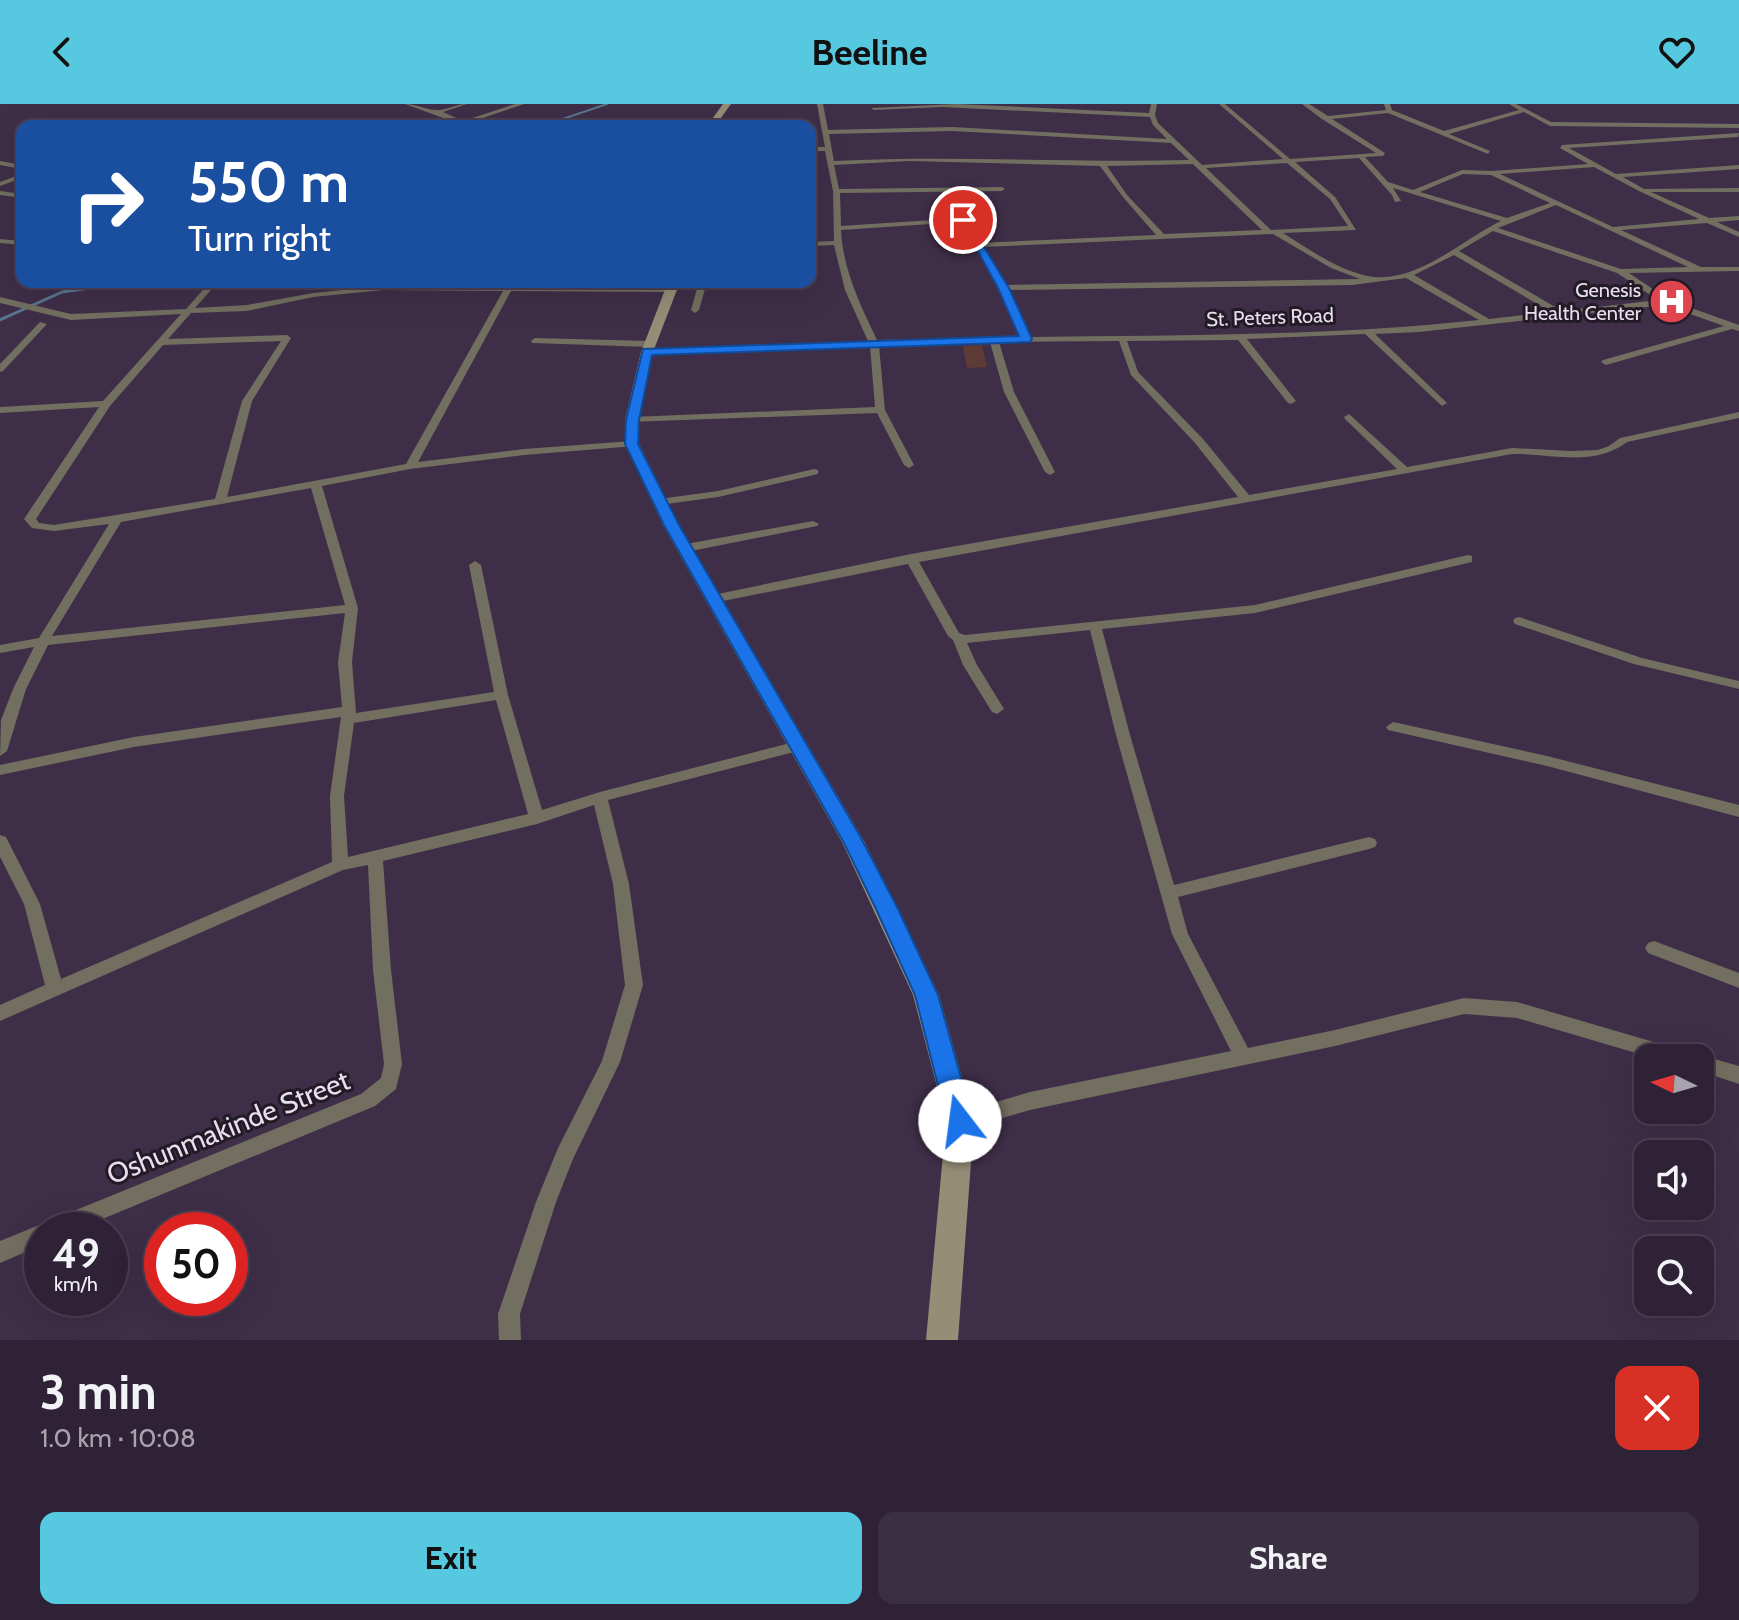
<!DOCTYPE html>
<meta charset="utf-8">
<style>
body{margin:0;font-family:Cabin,sans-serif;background:#3b2f42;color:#f1f3f6;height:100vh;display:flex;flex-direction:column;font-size:30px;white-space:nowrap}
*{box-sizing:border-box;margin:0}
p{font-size:26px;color:#a7a4ad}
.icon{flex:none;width:44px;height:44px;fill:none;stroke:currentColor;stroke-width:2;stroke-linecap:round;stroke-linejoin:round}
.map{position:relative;height:1236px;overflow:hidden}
.details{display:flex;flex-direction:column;background:#2f2236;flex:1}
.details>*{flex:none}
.guide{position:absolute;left:16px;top:16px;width:800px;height:168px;border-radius:16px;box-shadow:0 8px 32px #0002,0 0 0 2px #4a3f51;background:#1a4fa0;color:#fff;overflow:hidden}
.needle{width:52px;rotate:275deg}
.tools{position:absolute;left:1634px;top:940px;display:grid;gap:16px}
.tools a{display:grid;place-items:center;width:80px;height:80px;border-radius:16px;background:#2f2236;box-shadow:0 8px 32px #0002,0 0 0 2px #4a3f51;font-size:40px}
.speed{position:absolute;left:24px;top:1108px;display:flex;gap:16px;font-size:40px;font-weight:700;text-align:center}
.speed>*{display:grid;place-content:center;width:104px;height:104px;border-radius:50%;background:#2f2236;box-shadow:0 8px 32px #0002,0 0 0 2px #4a3f51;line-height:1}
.speed small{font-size:20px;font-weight:400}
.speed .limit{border:12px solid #d22;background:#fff;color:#111}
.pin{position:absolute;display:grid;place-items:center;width:68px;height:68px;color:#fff;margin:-34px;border:4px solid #fff;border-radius:50%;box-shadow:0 2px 8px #0007}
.me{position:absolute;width:88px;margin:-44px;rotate:345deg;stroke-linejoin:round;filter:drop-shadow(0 0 6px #0008)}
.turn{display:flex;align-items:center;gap:28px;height:168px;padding:0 40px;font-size:36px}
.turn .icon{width:104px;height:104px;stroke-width:2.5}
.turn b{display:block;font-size:56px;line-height:68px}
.round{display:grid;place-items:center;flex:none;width:84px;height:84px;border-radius:16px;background:#3b2f42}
.overview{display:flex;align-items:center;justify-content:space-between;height:136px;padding:0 40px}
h1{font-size:48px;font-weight:800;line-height:60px}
.primary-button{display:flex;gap:16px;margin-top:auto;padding:16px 40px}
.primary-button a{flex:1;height:92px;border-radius:16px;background:#56c9e1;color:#111;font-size:32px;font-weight:800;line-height:92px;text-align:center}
.primary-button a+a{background:#3b2f42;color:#f1f3f6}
header{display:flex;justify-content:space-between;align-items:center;height:104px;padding:0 40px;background:#56c9e1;color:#111;font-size:36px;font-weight:800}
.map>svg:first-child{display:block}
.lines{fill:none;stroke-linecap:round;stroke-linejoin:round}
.stream-far1{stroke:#59758e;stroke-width:2}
.stream{stroke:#59758e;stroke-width:3}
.building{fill:#5e3b35}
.minor{fill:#726f60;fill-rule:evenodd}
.secondary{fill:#948e77;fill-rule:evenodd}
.route{fill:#1a73e8;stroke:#114b97;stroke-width:2}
.labels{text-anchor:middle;stroke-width:6;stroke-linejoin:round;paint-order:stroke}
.far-poi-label{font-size:20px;fill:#e9deee;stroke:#221a25;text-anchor:end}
.far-street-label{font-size:20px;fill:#e9deee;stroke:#221a25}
.near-street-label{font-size:28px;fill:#e9deee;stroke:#221a25}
</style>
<header><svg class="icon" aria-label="back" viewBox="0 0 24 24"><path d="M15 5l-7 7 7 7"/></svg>Beeline<svg class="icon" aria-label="heart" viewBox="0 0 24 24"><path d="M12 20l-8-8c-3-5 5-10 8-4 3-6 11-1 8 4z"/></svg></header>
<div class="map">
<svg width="1739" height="1236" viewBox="0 0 1739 1236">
<rect width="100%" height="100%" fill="#3f2e48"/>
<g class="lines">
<!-- stream-far1 -->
<path class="stream-far1" d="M542 22 607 0"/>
<!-- stream -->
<path class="stream" d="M0 216 62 188 133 178"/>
</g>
<!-- building -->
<path class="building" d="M982 241 987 263 967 264 963 242Z"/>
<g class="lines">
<!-- minor -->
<path class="minor" d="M405 0C417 0 429 7 439 6 449 5 457 0 467 0L443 8 463 17 515 0H524L468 19 473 22H465Z
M817 0H823L828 26 952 23 1167 35 1153 21 1150 13 942 3 874 6 871 4 957 0 1149 9 1151 0H1157L1155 11 1158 19 1202 61 1283 55 1219 0H1225L1290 55 1376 49 1322 15 1302 0H1309L1328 12 1386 6 1384 0H1390L1392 6 1444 27 1519 6 1509 0H1516L1551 18 1739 20V24L1550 22 1524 8 1449 30 1490 47 1488 50 1388 9 1332 15 1385 49 1383 52 1365 53 1388 78 1413 86 1462 66 1492 67 1588 60 1560 44 1562 41 1739 29 1738 33 1569 44 1616 70 1739 61V65L1623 73 1644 85 1739 84V88H1651L1709 114 1739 112V116L1717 118 1739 128V133L1707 119 1621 126 1701 163H1739V167L1629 169 1669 196 1739 221V227L1732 225 1606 261 1601 258 1603 256 1724 222 1665 201 1419 228 1375 230 1445 297 1447 299 1442 302 1365 230 1247 235 1296 297 1291 300 1288 299 1238 236 1127 237 1138 268 1203 335 1249 391 1397 365 1345 315 1344 313 1349 310 1407 363 1512 344 1571 347 1598 346 1609 342 1620 334 1739 308V314L1627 338C1593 364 1551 349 1512 350L919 458 959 529 965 531 1255 501 1468 451 1472 452V458L1255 509 1102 525 1130 631 1174 781 1369 733 1375 735 1377 739 1375 743 1369 745 1178 793 1188 830 1248 944 1335 926 1464 894 1517 898 1681 946 1688 948 1690 954H1653L1517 914 1464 910 1335 942 1030 1006 960 1026 953 1023 950 1017 953 1011 1030 988 1231 947 1172 830 1116 631 1090 526 967 539 977 561 1004 605 997 610 992 608 963 561 953 536 948 532 908 460 713 499 707 495 713 491 911 450 1238 393 1195 339 1131 271 1119 237 999 238 1014 288 1055 368 1050 371 1045 368 1004 288 990 238 879 242 885 306 914 361 909 364 904 361 877 309 628 318 627 316 632 313 875 303 870 242 647 251 642 248 647 245 868 237 845 186 834 141 810 142V138L834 137 833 87 825 47H810V43H825ZM952 27 1171 39 1189 56C1071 59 952 51 834 57L829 30ZM1359 54 1392 91 1395 98 1401 97 1393 84 1501 117C1459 137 1411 186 1360 170 1332 162 1307 144 1283 129L1356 126 1335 93 1295 58ZM909 57 1100 62 1123 93 1156 131 980 139 967 116 963 114 841 122 840 89 1002 87 1005 85 1002 83 839 85 834 61ZM1287 59 1330 95 1348 122 1271 126 1206 64ZM1193 60 1197 64 1262 126 1164 130 1127 91 1107 62ZM1594 63 1639 87 1699 115 1613 123 1500 70ZM1463 70 1491 71 1550 99 1507 114 1420 88ZM1556 101 1688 163 1621 165 1498 124ZM961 118 999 184 1020 233 877 236C860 200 843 166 841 126ZM1493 127 1617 169 1658 196 1562 207 1459 147ZM1273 130 1331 164 1360 175 1006 181 983 143ZM1454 151 1551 208 1489 215 1414 171ZM1406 174 1479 216C1330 232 1179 231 1029 233L1008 186 1352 181Z
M0 57 22 61V65L0 61Z
M22 70V74L0 82V78Z
M0 87 22 90V94L0 91Z
M0 135 22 137V141L0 139Z
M210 178H218L195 204 247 201 313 189 383 182 671 184 675 186 671 188 511 187 418 358 524 345 632 337 636 338V342L524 351 410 365 322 382 358 504 352 558 356 609 494 588 469 461 475 457 481 461 508 591 542 706 600 688 798 637 805 642 798 647 608 696 629 780 643 881 620 958 573 1055 556 1098 520 1210 521 1236H499L498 1210 536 1098 558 1044 602 957 625 881 613 780 594 701 537 720 383 757 391 866 402 960 396 985 375 1002 76 1126H42V1141L0 1159V1137L361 990 381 974 384 960 373 866 368 761 343 766 0 917V901L45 881 24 800 0 753V731L6 733 40 800 61 875 332 758 330 692 341 613 134 643 0 671V661L134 633 342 603 338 558 345 509 48 541 26 585 7 647 0 652 1 616 13 585 34 543 0 549V541L39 534 109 420 54 427 32 424 24 415 99 303 0 309V303L103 297 181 210 71 216 0 199V193L71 210 186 205ZM383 186 503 187 406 360 227 393 252 297 291 234 287 231 168 235 191 209 247 207 313 193ZM281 237 242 297 215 395 54 421 39 419 36 415 110 302 163 241ZM311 384 345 501 52 532 121 418ZM496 596 528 710 348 753 344 692 354 619Z
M699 178H707L699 206 695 209 691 206Z
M40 218 47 220 3 267 0 268V260Z
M535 234 650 237 654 240 650 243 532 239 531 237Z
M814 365 818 366V370L718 393 659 401 653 398 659 395 718 387Z
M813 417 819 420 817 422 686 448 680 444 686 440Z
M1519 513 1642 554 1739 577V585L1634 560 1515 520 1513 517 1515 514Z
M1393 618 1547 652 1739 701V713L1547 662 1388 626 1386 623Z
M1654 837 1739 869V884L1648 849 1645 844 1648 839Z
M1700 951 1739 962V980L1700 967V954H1693Z"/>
<!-- secondary -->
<path class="secondary" d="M723 0H731L715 22H707Z
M668 178H680L653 248 639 316V340L679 421 864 737 939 891 974 1017 958 1236H926L946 1017 913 891 842 738 663 421 625 340V316L641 248Z"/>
</g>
<!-- route -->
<path class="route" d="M960 114H966L1009 184 1032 235 1030 238 652 251 639 316 638 340 679 421 860 732 898 805 938 891 973 1017 969 1026 960 1029 951 1026 947 1017 915 891 876 805 844 739 664 421 625 340 626 316 643 245 1019 232 998 184Z"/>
<!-- icons -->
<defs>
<symbol id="hospital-disc" viewBox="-11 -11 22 22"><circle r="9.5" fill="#e0444e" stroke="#221a25"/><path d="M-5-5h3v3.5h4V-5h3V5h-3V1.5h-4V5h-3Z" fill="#fff"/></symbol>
</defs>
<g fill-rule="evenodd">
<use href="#hospital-disc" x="1646" y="172" width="51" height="51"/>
</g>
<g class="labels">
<!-- far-poi labels -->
<g class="far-poi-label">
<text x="1641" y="193">Genesis<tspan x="1641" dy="23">Health Center</tspan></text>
</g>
<!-- far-street labels -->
<g class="far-street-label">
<text transform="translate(1270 213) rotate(-2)" y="7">St. Peters Road</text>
</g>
<!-- near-street labels -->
<g class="near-street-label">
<text transform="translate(228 1023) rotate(-22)" y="10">Oshunmakinde Street</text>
</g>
</g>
</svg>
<div class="tools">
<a><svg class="needle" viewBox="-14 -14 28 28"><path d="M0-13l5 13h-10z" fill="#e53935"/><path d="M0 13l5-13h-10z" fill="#a7a4ad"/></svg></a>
<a><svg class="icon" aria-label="sound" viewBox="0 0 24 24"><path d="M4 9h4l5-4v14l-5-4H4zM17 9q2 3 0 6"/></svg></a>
<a><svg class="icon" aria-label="search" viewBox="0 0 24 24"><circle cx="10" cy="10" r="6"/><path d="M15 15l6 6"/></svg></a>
</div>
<div class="speed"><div>49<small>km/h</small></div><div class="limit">50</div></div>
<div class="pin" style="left:963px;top:116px;background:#d93025"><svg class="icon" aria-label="arrive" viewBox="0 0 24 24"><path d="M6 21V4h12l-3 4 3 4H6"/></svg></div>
<svg class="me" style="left:960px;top:1017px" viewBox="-20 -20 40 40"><circle r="19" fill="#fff"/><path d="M0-13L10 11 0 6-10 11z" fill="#1a73e8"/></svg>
<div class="guide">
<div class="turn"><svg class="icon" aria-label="right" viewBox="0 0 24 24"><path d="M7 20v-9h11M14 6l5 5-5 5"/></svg><div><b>550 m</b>Turn right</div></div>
</div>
</div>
<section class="details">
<div class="overview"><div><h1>3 min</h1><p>1.0 km · 10:08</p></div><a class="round" style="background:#d93025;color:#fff"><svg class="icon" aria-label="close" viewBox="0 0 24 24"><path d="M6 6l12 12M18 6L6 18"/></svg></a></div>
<div class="primary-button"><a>Exit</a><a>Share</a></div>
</section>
